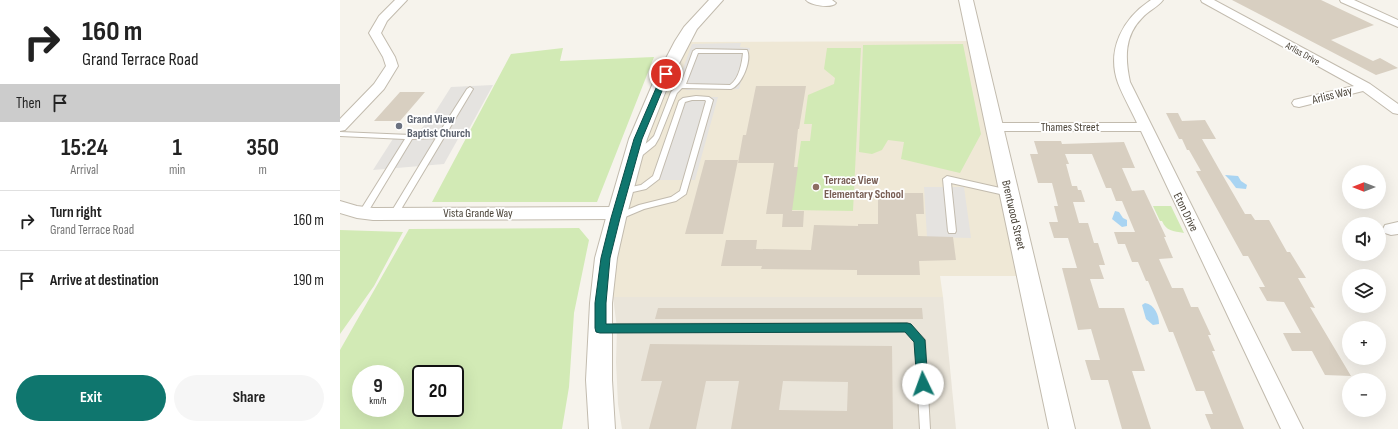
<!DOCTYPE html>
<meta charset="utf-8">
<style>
body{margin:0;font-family:"Sofia Sans Condensed",sans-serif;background:#f6f6f6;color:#222;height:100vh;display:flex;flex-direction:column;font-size:15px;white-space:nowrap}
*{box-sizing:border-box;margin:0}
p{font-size:13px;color:#767676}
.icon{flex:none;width:22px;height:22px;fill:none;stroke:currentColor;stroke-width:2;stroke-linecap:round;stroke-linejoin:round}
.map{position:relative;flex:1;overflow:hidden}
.details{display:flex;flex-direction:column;background:#fff;width:340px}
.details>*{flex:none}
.guide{background:#fff;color:#222;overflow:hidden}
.needle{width:26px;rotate:270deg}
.fabs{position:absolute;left:1002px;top:165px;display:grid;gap:8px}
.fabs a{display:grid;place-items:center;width:44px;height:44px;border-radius:50%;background:#fff;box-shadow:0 4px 16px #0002;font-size:20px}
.speed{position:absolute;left:12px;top:365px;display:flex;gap:8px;font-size:20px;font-weight:700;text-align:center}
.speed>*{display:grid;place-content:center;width:52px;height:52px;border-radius:50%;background:#fff;box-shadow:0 4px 16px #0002;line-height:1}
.speed small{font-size:10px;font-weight:400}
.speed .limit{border:2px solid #111;border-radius:6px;background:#fff;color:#111}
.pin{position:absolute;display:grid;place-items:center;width:34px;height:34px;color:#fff;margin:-17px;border:2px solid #fff;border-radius:50%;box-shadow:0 1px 4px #0007}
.me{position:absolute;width:44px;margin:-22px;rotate:357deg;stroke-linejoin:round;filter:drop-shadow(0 0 3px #0008)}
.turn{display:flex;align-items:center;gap:14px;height:84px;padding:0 16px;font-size:18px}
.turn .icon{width:52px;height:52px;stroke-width:2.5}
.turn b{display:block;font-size:28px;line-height:34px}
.then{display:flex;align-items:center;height:38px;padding:0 16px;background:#0003;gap:8px;font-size:15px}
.eta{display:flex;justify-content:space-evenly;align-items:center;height:68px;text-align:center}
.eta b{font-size:24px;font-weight:700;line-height:28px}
.cta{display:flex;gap:8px;margin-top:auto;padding:8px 16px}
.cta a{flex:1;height:46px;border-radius:24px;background:#0f766e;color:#fff;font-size:16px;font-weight:700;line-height:46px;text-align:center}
.cta a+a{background:#f6f6f6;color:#222}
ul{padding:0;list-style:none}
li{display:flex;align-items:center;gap:12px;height:60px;padding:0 16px;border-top:1px solid #e0e0e0}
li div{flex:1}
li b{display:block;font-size:15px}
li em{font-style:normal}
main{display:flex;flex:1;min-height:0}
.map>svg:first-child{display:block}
.residential{fill:#eae5da}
.education{fill:#efe8d6}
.green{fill:#d2eab5;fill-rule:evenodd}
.parking{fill:#e5e3e0}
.water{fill:#a9d4f2}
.building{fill:#d8cfc1;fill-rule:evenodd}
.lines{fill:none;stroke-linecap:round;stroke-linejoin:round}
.service-casing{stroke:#c2bbae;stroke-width:2}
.minor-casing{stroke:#c2bbae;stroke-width:2}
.tertiary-casing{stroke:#c2bbae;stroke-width:2}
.service{fill:#fff;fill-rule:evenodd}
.minor{fill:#fff;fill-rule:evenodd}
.tertiary{fill:#fff;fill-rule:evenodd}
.route{fill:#0f766e;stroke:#0a4d48}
.worship-dot{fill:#6b7280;stroke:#fff;stroke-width:1.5}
.education-dot{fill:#8d6e63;stroke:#fff;stroke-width:1.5}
.labels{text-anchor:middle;stroke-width:3.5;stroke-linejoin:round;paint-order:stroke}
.far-street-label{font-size:10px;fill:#4b4439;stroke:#fff}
.street-label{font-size:12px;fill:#4b4439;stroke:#fff}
.worship-label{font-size:12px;font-weight:bold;fill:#5b616d;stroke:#fff;text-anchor:start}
.education-label{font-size:12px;font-weight:bold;fill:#785e54;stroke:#fff;text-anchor:start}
</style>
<main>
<section class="details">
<div class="guide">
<div class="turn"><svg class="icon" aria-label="right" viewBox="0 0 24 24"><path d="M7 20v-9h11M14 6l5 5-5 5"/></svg><div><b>160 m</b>Grand Terrace Road</div></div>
<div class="then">Then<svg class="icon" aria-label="arrive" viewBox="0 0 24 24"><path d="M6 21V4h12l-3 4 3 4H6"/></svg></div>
</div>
<div class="eta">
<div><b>15:24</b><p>Arrival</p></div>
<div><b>1</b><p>min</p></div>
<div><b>350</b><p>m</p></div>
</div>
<ul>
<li><svg class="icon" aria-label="right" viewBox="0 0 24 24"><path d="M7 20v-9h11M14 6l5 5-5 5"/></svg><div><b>Turn right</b><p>Grand Terrace Road</p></div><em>160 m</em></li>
<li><svg class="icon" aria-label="arrive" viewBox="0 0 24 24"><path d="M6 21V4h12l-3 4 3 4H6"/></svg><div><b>Arrive at destination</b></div><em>190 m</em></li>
</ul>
<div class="cta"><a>Exit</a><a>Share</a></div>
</section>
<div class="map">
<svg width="1058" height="429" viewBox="0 0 1058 429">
<rect width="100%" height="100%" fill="#f6f3ec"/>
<!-- residential -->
<path class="residential" d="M273 297H603L616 429H282L278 404 276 362 277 328Z"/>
<!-- education -->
<path class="education" d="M627 41 677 276H600L603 297H273L274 278 280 242 309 131 350 42Z"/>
<!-- green -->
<path class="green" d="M623 44 641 134 620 173 561 159 564 142 548 140 542 150 532 154 519 152 523 45Z
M223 48 220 61 314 57 257 202H92L171 54Z
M487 48H521L513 211 451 210 461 141H470L472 124H464L468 95 494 84 495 78 484 69Z
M813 206H831L844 233C833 231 826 231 822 221H820Z
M239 228 249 240 234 313 229 387 222 429H0V350L69 229ZM21 374H55V408H21ZM81 374H115V408H81Z
M0 230 63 232 34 286 0 334Z"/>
<!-- parking -->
<path class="parking" d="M401 43 400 47 410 48 399 89 346 90 339 79 352 44Z
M153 85 129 129 123 130 104 164 33 170 56 134 71 133 81 129 92 117 111 87Z
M342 97H378L355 180H313Z
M584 187H624L631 238 587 237Z"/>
<!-- water -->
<path class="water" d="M885 175 898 176 901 181 907 185 906 189 896 188 890 180Z
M775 211 779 212 783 218 787 220V226L782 227 772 219Z
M805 303C815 305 819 315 819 324L813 325 806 319 802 305Z"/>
<!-- building -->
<path class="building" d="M892 0H981L1034 25 991 40 1033 61 1040 58 1058 68 1036 75Z
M416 86H466L459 129H458L454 167H458L452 211H464L463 227H442L443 214H426L434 163H398L403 135H406Z
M60 92H85L60 121H34Z
M826 113H838L842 121 865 120 876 139H862L879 169 905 214H911L915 220H929L947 252H950L966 278H958L975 308 970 307 1011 376 985 375 972 351H952L943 333H961L944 302 927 301 919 287H925L908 256H903L856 171H861L849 150H847L842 139H839Z
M694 141H721L722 144 784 142 795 168H782L792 191 804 190 826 237H824L833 258 819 259 832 288H843L851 307H858L871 335H868L875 351H872L904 429H871L865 414H873L864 391H856L833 332H829L808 281H806L798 262H792L785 244H778L774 232H795L782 201H776L771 188H766L752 154H725L729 164H726L732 186H737L738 190H741L745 202H733L739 223H748L754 243H758L765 265H759L764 279H750L759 308H784L805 371H792L811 429H782L768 380H751L745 360H760L751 329 738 330 722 268H737L728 238H714L709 222H718L714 206H718L712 183H698L690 154H698Z
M365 160H398L383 234H345Z
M538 193H583L584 214H576L578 236 613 237 616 260 579 261 580 275H517V270L421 269 422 266H381L386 240H417L416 249 471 250 474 225 518 226V224H538Z
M318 308H582L583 319H315Z
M310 344 552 346 553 429H391L399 381H366L356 429H309L322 381H301ZM443 381 508 382 507 411 439 410Z"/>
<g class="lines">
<defs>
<path id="service" d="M356 49 407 50C412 60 402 85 391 89L342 88 337 93 319 138 315 145 299 158H293L292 156 293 154 309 141 314 136 331 92 342 81 353 51ZM358 53H403C402 63 399 79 390 85L346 84Z
M130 87 133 89 57 216H51L50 214 96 138 72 139 26 215H20L19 213 20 211 65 139 0 136V132L70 135 99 133 127 89Z
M356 96 369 97 373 100 346 194 336 201 304 209 278 220 275 219 274 217 275 215 299 205 331 197 340 191 366 101 365 100H352L345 102 319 179 306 189 284 194 280 191 281 189 301 185 313 176 339 101 343 98Z
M607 176 669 190 673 193 669 196 611 183 616 231 615 233H609L608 231 603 179Z
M567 323 570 324 585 340 590 429H580L575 342 565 331 261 332 258 331 256 328 258 325 261 324Z"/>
<path id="minor" d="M55 0H67L47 21 41 33 55 57 58 66 44 89 5 130 0 131V119L34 84 46 66 43 57 29 33 39 16Z
M466 0H492L496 3C491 9 470 5 466 0Z
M811 0H823C818 7 808 11 802 18 784 36 785 59 790 82L963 429H941L801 131H654L649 130 647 127 649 124 654 123H797C791 110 783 96 778 83 766 50 783 18 811 0Z
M861 0H874L1030 84 1058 104V114L1053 113 1023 91 959 107 954 106 952 103 954 100 1014 86 862 2Z
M1000 0H1014L1058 20V27L1001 2Z
M0 201 17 206 33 208 277 207 283 209 285 213 283 217 277 219 33 220 17 218 0 213Z
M1058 222V234L1051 235 1045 233 1043 229 1045 225Z"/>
<path id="tertiary" d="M369 0H383L357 29 329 83 307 139 286 218 277 258 272 303V380L275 429H249L246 380 250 303 255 258 266 218 289 139 313 83 335 41 344 27Z
M619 0H633L735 429H709Z"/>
</defs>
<!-- service casing -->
<use href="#service" class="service-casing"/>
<!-- minor casing -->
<use href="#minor" class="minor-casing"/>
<!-- tertiary casing -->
<use href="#tertiary" class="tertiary-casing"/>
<!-- service -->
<use href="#service" class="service"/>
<!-- minor -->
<use href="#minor" class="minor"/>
<!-- tertiary -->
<use href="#tertiary" class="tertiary"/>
</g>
<!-- route -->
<path class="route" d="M323 72H328L329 74 302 139 280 218 270 258 266 303V324L567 323 571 324 585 340 588 384 587 388 583 390 579 388 577 384 574 342 565 332 260 333 256 332 255 328V303L261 258 271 218 294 139Z"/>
<!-- markers -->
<circle class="worship-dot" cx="59" cy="126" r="4"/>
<circle class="education-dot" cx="476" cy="187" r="4"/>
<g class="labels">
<!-- far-street labels -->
<g class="far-street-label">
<text transform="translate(963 53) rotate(29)" y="4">Arliss Drive</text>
</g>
<!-- street labels -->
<g class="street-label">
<text transform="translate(992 95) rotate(-14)" y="4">Arliss Way</text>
<text x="730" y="131">Thames Street</text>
<text transform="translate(846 212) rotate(64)" y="4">Eton Drive</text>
<text x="138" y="217">Vista Grande Way</text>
<text transform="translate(674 215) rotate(77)" y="4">Brentwood Street</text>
</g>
<!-- worship labels -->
<g class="worship-label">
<text x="67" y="123">Grand View<tspan x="67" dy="14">Baptist Church</tspan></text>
</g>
<!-- education labels -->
<g class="education-label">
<text x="484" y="184">Terrace View<tspan x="484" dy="14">Elementary School</tspan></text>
</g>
</g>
</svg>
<div class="fabs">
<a><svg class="needle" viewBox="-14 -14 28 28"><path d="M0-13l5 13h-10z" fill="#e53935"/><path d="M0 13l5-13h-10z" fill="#767676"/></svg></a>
<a><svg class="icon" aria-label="sound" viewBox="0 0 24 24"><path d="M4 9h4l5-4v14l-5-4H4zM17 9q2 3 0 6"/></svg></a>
<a><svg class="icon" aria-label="layers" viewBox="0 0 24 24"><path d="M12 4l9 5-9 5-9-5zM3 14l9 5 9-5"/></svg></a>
<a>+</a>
<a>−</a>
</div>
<div class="speed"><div>9<small>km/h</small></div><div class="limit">20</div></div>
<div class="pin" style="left:326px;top:74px;background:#d93025"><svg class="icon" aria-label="arrive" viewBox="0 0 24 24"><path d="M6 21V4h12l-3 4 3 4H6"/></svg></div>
<svg class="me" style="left:583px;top:384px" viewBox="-20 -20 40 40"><circle r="19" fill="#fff"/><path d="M0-13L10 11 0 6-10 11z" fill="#0f766e"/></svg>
</div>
</main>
